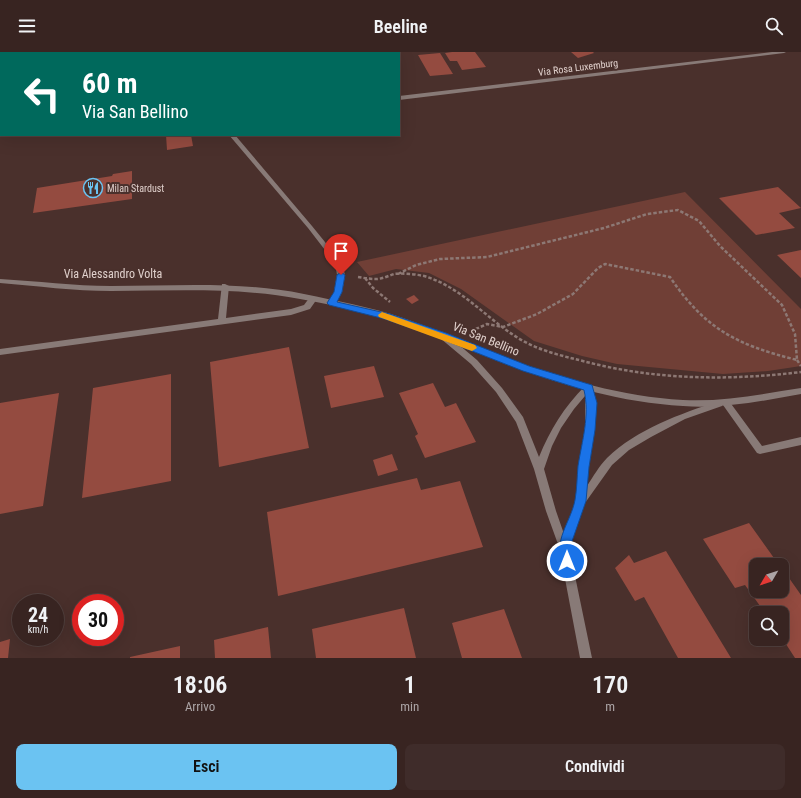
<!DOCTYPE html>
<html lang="it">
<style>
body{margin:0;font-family:"Roboto Condensed",sans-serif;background:#3f2c2a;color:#f1f3f6;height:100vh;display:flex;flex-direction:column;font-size:15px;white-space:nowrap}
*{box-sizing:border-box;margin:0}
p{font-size:13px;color:#aba4a5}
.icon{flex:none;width:22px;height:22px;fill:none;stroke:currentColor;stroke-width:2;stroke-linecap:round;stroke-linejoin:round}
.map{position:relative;height:606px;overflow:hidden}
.sheet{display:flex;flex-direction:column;background:#382421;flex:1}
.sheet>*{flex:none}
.guide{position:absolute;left:0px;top:0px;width:400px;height:84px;box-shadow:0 4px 16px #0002,0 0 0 1px #52413f;background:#00695c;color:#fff;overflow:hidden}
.needle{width:26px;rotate:231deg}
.buttons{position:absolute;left:749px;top:506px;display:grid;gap:8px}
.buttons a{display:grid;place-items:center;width:40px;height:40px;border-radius:8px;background:#382421;box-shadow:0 4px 16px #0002,0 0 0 1px #52413f;font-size:20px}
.speed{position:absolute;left:12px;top:542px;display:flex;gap:8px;font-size:20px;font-weight:700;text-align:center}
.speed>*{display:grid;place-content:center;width:52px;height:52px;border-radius:50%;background:#382421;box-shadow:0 4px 16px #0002,0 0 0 1px #52413f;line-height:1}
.speed small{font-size:10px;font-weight:400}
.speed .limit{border:6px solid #d22;background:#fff;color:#111}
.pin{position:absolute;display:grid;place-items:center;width:34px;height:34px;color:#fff;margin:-41px -17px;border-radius:50% 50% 50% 0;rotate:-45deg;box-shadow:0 0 4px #0007}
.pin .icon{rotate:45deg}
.me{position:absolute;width:44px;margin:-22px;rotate:0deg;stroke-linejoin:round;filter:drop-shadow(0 0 3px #0008)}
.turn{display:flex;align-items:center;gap:14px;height:84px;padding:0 16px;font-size:18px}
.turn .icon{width:52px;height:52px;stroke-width:2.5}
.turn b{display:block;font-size:28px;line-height:34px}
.eta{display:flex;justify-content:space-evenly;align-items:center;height:68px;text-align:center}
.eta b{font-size:24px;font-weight:600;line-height:28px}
.button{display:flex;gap:8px;margin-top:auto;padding:8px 16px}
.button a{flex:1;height:46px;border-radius:8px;background:#6bc3f2;color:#111;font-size:16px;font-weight:600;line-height:46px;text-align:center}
.button a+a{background:#3f2c2a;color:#f1f3f6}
header{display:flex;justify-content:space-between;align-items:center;height:52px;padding:0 16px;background:#382421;font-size:18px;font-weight:600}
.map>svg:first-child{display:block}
.green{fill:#703f36}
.building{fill:#944b40}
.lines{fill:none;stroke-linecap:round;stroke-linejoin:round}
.path-far1{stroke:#8d7874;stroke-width:1.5;stroke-dasharray:3 1.5;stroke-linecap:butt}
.path{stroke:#8d7874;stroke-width:2.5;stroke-dasharray:3.5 2;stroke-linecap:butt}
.service{fill:#887a77;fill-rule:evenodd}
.minor{fill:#887a77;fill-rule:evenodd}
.tertiary{fill:#887a77;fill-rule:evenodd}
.trunk{fill:#e7c8c2;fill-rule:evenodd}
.route{fill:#1a73e8;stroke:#114b97}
.slow{fill:#f59e0b}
.labels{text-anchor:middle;stroke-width:4;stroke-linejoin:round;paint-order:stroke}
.far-street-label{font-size:10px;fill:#e0d0cc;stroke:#4a302c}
.far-poi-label{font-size:10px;fill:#e0d0cc;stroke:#4a302c;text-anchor:start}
.street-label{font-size:12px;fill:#e0d0cc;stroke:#4a302c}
</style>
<header><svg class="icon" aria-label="menu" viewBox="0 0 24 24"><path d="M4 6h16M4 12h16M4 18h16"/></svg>Beeline<svg class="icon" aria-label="search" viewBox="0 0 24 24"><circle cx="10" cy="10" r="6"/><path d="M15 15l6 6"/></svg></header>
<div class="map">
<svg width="801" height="606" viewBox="0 0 801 606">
<rect width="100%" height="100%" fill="#4a302c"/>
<!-- green -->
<path class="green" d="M685 140 801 257V314L768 319 723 322 617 312 582 304 534 289 461 237 429 221 396 217 369 224 357 210Z"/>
<!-- building -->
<path class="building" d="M452 0H475L486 15 462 18 457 9H450L445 1Z
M571 0H593L594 1 578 6Z
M440 1 453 22 430 24 418 3Z
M166 83H191L193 94 167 98Z
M132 119V147L33 161 37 136 112 124 113 122Z
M778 135 801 156 779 161 795 176 756 183 719 146Z
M801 198V226L777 203Z
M414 243 419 248 412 252 406 247Z
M289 295 309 396 219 415 210 310Z
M374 314 384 345 331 356 324 324Z
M171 322V429L82 446 93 336Z
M433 331 445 355 456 351 476 390 425 406 415 384 418 382 399 341Z
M59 341 43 454 0 462V351Z
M392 402 398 418 378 424 373 408Z
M417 426 421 438 460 429 483 495 278 544 267 460Z
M749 471 779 513H756V539H782V516L801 543V606H795L782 586V561H765L745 533 735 536 703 487Z
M666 499 731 606H678L644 545 635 549 615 516 629 503 634 511Z
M404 556 416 606H316L312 577Z
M504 557 522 606H462L452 571Z
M268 575 271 606H215L214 588Z
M10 587 8 606H0V590Z
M180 594V606H130V605Z"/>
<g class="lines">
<!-- path-far1 -->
<path class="path-far1" d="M93 1 96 0"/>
<!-- path -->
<path class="path" d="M398 222 416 213 440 207 487 205 604 176 647 162 678 158 699 169 720 194 782 253 795 282 797 308C737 293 705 277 670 225L605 212 598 216 573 242 537 262 503 275 487 272 469 280
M358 225C364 226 370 227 376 227 382 227 388 224 394 222 403 221 414 222 424 224 465 236 490 272 527 291 543 299 562 304 579 308 652 328 726 329 801 320
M365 226 373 236 390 250
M797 308 801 314"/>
<!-- service -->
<path class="service" d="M726 348 729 349 762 394 801 385V393L760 402 757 401 723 353 722 351 723 349Z"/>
<!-- minor -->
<path class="minor" d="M772 0H786L784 1 399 48V44Z
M229 83H235L312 174 342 211 345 223 342 240 335 253H329L328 251 334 240 337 223 335 211 308 176Z
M222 232H225L229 234 226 266 291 257 304 253 310 245H316L317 247 310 257 291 263 0 303V297L218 267Z
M443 281 446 282 477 308 502 336 523 365 539 405C550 378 564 355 585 334H591C602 359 588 406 587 434 593 425 599 414 607 406 637 377 680 362 719 349L722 350 723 352 722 354 685 367 651 385 629 398 612 413 585 451 569 495 592 606H580L559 495 546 459 534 417 516 370 496 340 471 312 440 286 439 284 440 282ZM585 344V375L578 422 576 448 564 482 556 459 544 417 552 394 561 376 574 357Z"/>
<!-- tertiary -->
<path class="tertiary" d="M0 227C37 229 74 234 111 234 175 234 240 229 304 242 337 249 371 255 403 266 433 276 462 289 492 300 553 324 616 344 683 348 723 350 762 342 801 336V342C762 349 723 357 683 354 615 350 551 330 488 305 458 294 430 281 400 271 367 260 333 253 300 247 237 235 174 239 111 239 74 239 37 234 0 231Z"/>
<!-- trunk -->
<path class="trunk" d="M152 0H161L152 1Z
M183 0H192L183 1Z
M0 51H1V55H0Z
M0 61H1V65H0Z"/>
</g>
<!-- route -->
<path class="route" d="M341 220 345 223 342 240 337 250 390 262 446 281 529 314 592 333 597 351 595 378 589 415 586 449 570 495 572 509 571 513 567 514 563 513C552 489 571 470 575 448 577 437 577 425 578 414 582 389 590 364 584 338L523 319 439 286 385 267 329 253 327 251 334 240 337 223Z"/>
<!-- slow -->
<path class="slow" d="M382 260 475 293 477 296 472 299 469 298 379 265 378 263Z"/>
<!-- icons -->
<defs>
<symbol id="restaurant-ring" viewBox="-11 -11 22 22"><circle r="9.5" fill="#4a302c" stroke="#6bc3f2" stroke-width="1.5"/><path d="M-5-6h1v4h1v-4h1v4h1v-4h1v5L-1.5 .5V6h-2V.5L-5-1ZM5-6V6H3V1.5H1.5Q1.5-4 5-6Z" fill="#6bc3f2"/></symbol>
</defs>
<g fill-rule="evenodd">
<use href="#restaurant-ring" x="82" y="125" width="22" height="22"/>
</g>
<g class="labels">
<!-- far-street labels -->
<g class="far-street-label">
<text transform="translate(578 15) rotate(-7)" y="4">Via Rosa Luxemburg</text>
</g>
<!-- far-poi labels -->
<g class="far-poi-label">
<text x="107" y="140">Milan Stardust</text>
</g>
<!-- street labels -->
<g class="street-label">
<text x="113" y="226">Via Alessandro Volta</text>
<text transform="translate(486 287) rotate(22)" y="4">Via San Bellino</text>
</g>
</g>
</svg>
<div class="buttons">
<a><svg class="needle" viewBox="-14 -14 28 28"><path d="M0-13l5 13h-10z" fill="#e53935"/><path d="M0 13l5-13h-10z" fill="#aba4a5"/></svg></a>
<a><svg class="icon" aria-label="search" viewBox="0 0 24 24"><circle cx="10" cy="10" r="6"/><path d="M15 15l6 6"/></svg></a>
</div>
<div class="speed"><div>24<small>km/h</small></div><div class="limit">30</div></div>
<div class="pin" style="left:341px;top:223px;background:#d93025"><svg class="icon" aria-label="arrive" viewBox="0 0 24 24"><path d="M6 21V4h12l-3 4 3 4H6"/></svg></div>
<svg class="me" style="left:567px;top:509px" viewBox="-20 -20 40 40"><circle r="17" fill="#1a73e8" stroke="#fff" stroke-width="3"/><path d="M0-11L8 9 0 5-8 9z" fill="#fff"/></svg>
<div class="guide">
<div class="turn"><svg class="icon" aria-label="left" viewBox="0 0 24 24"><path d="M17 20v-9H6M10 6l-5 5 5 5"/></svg><div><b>60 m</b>Via San Bellino</div></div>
</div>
</div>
<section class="sheet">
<div class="eta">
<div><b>18:06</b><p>Arrivo</p></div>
<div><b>1</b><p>min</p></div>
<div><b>170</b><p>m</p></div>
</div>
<div class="button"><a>Esci</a><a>Condividi</a></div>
</section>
